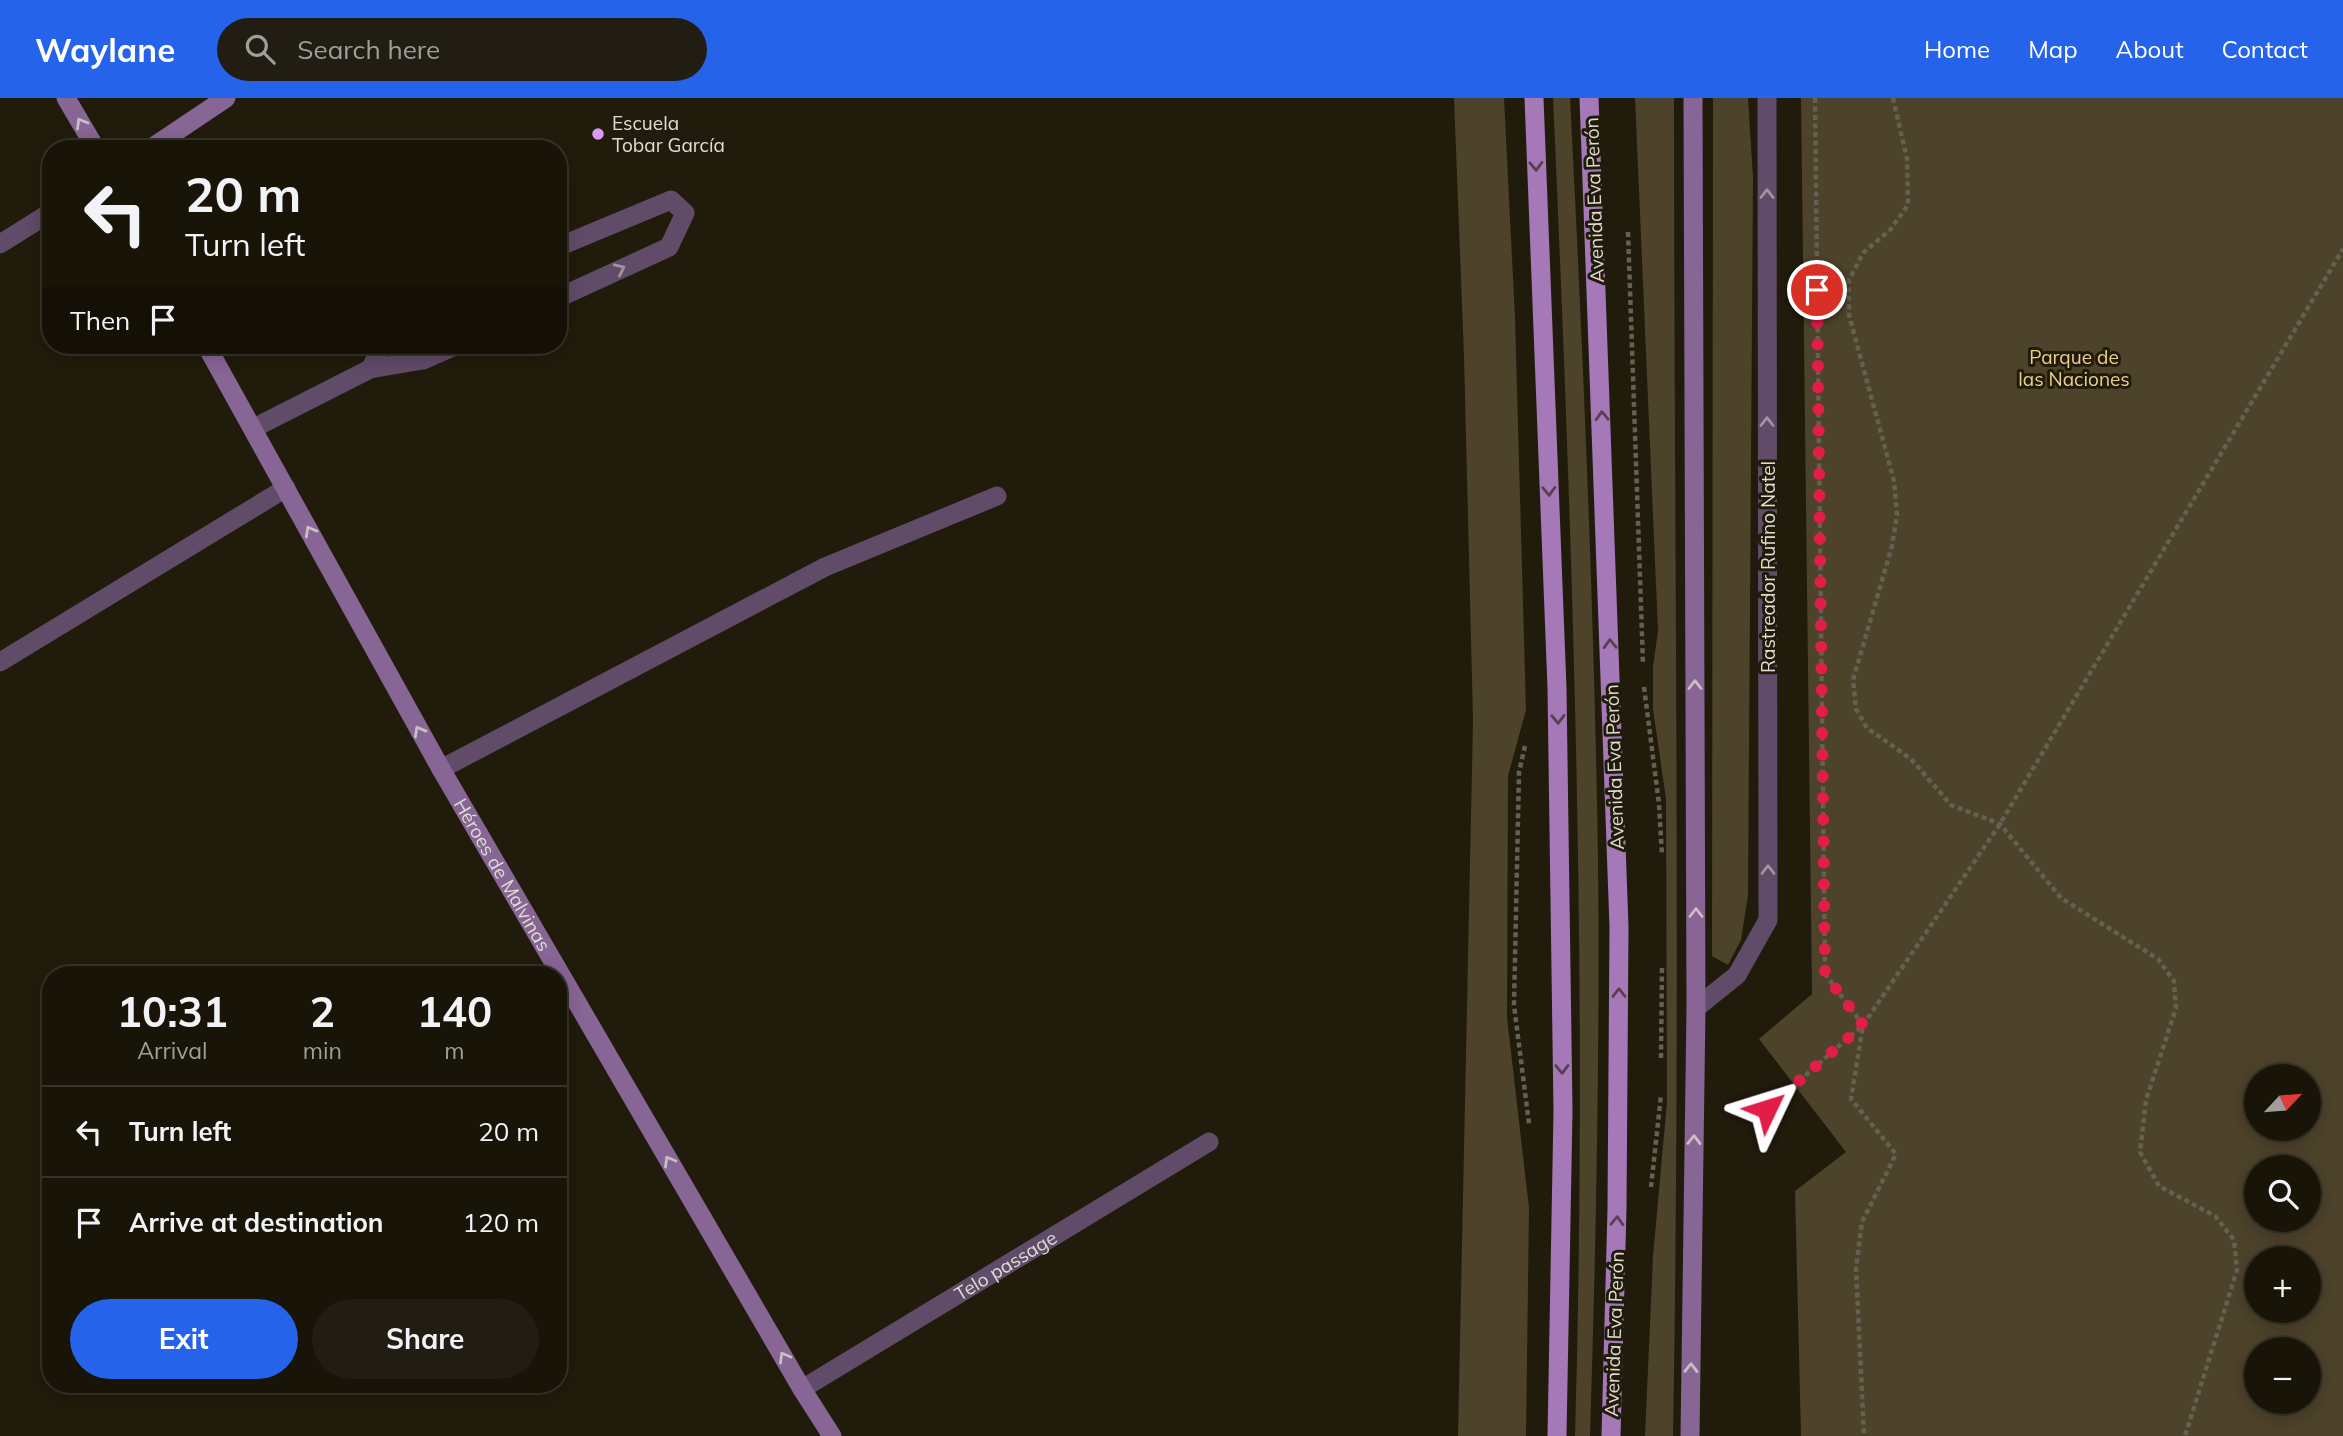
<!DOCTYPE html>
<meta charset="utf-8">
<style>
body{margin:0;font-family:Mulish,sans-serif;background:#221d12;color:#f1f3f6;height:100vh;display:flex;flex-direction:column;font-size:26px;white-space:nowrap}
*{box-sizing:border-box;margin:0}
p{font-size:23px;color:#9f9e9c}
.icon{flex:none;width:38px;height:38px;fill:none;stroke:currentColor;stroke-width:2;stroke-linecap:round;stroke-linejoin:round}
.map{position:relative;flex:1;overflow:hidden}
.details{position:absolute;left:42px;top:868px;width:525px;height:427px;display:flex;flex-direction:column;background:#191408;border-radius:28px;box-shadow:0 4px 18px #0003,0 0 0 2px #373329}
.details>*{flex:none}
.banner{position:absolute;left:42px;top:42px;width:525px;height:214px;border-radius:28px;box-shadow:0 4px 18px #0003,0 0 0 2px #373329;background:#191408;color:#f1f3f6;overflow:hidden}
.needle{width:46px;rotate:64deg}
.buttons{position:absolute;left:2244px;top:966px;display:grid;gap:14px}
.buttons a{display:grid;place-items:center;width:77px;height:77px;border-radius:50%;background:#191408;box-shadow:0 4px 18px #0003,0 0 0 2px #373329;font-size:35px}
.pin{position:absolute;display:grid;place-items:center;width:60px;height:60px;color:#fff;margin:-30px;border:4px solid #fff;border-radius:50%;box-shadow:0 2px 7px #0007}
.me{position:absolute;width:77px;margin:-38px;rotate:49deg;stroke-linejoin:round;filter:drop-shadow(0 0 5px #0008)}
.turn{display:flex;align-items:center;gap:24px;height:147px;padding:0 28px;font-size:32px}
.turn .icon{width:91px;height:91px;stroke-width:2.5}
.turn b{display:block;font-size:49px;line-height:60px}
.then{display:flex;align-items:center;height:66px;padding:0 28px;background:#0003;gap:14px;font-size:26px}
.eta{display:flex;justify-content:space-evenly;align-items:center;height:119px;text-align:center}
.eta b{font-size:42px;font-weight:700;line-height:49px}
.button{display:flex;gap:14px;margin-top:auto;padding:14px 28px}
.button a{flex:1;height:80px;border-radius:42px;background:#2563eb;color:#fff;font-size:28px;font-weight:700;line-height:80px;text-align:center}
.button a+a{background:#221d12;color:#f1f3f6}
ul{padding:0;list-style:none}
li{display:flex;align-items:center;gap:21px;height:91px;padding:0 28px;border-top:2px solid #373329}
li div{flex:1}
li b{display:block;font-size:26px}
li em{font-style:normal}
header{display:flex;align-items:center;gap:42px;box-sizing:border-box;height:98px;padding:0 35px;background:#2563eb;color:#fff}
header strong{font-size:33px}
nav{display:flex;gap:38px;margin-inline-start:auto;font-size:24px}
.search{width:490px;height:63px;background:#221d12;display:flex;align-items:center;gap:18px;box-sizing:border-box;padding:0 24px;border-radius:38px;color:#9f9e9c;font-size:26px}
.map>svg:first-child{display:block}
.green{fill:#4d422a;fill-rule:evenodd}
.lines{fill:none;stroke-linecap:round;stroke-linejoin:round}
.path{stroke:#656051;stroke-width:4.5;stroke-dasharray:5 3.5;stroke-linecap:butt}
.minor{stroke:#604b69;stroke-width:19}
.tertiary{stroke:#604b69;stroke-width:19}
.secondary{stroke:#876595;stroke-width:19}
.primary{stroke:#a579b7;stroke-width:19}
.oneway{stroke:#cabec2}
.oneway2{stroke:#564150}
.oneway3{stroke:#a0949d}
.route{stroke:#e11d48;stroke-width:12;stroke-dasharray:0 21.6}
.poi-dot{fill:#db99f5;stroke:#211b0b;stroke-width:2.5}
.labels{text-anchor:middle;stroke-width:6;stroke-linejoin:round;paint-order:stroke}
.poi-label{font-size:19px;fill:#e0dcd1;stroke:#211b0b;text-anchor:start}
.street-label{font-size:19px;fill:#e0dcd1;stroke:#211b0b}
.park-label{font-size:19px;fill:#edcf8c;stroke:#211b0b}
</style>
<header>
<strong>Waylane</strong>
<div class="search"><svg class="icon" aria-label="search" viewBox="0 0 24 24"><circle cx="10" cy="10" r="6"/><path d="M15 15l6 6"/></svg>Search here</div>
<nav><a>Home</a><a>Map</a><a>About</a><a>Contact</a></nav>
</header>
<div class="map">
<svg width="2343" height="1338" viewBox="0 0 2343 1338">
<rect width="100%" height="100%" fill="#211b0b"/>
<!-- green -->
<path class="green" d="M1454 0H1504L1515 220 1526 612 1508 678 1507 919 1529 1110 1526 1338H1458L1473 622 1464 258Z
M1553 0H1570C1583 253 1594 506 1598 760 1600 952 1596 1146 1590 1338H1575C1588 892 1573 446 1553 0Z
M1635 0H1674C1674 446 1681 892 1673 1338H1645L1653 1158 1667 1004 1666 701 1653 611V569L1658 533Z
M1713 0H1748L1753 80 1748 797 1741 842 1728 867 1712 858Z
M1801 0H2343V1338H1801L1795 1093 1846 1054 1759 941 1812 896ZM2308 978V1031H2256V978ZM2308 1069V1122H2256V1069ZM2308 1160V1213H2256V1160ZM2308 1251V1304H2256V1251Z"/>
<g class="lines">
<!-- path -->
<path class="path" d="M1815 0 1825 876 1863 927 1851 1001 1896 1056 1862 1124 1856 1170 1864 1338
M1893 0 1907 61 1908 107 1890 132 1863 155 1849 182V217L1894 383 1897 417 1892 448 1853 582 1856 611 1867 630 1911 661 1951 707 2000 726 2061 800 2158 861 2174 883 2176 910 2146 1002 2140 1054 2159 1088 2215 1118 2234 1142 2237 1172 2185 1338
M1628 134 1643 566
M1644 589 1659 706 1662 757
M1525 648 1519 674 1514 907 1529 1026
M1661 960 1662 868
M1767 1011 1863 927 2000 726 2343 151
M1651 1089 1661 997"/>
<!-- minor -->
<g class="minor">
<path d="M558 149 671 102 685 115 669 149 558 200"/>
<path d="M370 271 383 247"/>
<path d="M254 330 370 271 423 262 457 247"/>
<path d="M0 564 286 390"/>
<path d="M441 671 825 469 997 398"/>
<path d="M1696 910 1737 877 1768 822 1767 0"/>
<path id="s1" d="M802 1291 1209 1044"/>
</g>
<!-- tertiary -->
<path class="tertiary" d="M0 146 51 114"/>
<!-- secondary -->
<g class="secondary">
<path d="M66 0 96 51"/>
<path d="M150 51 226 0"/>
<path id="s2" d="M206 247 441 671 802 1291 832 1338"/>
<path d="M1690 1338 1696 910 1693 0"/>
</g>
<!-- primary -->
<path class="primary" d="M1534 0 1557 590 1563 1013 1557 1338
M1589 0 1619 829 1617 1111 1611 1338"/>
</g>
<!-- one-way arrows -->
<defs><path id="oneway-chevron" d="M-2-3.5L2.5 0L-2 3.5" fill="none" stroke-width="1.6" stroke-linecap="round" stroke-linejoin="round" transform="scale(1.75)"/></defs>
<g class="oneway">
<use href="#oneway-chevron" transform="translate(81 25) rotate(-120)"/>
<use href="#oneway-chevron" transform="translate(310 433) rotate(-119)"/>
<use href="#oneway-chevron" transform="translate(1695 587) rotate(-90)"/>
<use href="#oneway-chevron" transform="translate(419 633) rotate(-119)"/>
<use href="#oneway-chevron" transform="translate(1696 815) rotate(-90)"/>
<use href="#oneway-chevron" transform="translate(1694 1042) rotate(-89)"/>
<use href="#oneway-chevron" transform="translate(669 1063) rotate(-120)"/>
<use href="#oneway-chevron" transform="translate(784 1259) rotate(-120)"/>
<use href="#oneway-chevron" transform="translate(1691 1270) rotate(-89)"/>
</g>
<g class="oneway2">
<use href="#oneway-chevron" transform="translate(1536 68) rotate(88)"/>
<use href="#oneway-chevron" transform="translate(1602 318) rotate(-92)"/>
<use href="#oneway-chevron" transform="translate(1549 393) rotate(88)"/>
<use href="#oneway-chevron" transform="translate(1610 546) rotate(-92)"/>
<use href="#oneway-chevron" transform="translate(1558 621) rotate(89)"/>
<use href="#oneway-chevron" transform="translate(1619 895) rotate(-90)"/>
<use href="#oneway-chevron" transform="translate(1562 971) rotate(89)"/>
<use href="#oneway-chevron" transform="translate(1617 1123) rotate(-88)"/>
</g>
<g class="oneway3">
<use href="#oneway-chevron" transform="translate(1767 96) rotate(-90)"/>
<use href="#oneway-chevron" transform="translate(620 171) rotate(-25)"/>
<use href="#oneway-chevron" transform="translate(1767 324) rotate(-90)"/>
<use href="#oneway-chevron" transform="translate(1768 772) rotate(-90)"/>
</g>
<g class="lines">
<!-- route -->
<path class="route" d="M1767 1011 1863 927 1825 876 1817 192"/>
</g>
<!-- markers -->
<circle class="poi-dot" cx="598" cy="36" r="7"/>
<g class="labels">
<!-- poi labels -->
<g class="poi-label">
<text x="612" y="32">Escuela<tspan x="612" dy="22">Tobar García</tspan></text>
</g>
<!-- street labels -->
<g class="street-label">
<text transform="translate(1594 102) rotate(-92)" y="7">Avenida Eva Perón</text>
<text transform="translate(1768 469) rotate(-90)" y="7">Rastreador Rufino Natel</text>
<text transform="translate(1614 669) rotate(-92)" y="7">Avenida Eva Perón</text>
<text dy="7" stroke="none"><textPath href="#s2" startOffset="607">Héroes de Malvinas</textPath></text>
<text dy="7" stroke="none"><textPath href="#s1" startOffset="238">Telo passage</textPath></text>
<text transform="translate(1614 1236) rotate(-88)" y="7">Avenida Eva Perón</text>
</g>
<!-- park labels -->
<g class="park-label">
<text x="2074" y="266">Parque de<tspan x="2074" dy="22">las Naciones</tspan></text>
</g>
</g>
</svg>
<div class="buttons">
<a><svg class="needle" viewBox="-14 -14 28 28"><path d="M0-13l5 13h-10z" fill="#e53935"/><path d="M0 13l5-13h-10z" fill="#9f9e9c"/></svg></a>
<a><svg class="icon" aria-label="search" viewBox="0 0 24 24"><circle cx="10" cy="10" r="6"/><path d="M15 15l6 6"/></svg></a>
<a>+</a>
<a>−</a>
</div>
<div class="pin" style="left:1817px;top:192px;background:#d93025"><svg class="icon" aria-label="arrive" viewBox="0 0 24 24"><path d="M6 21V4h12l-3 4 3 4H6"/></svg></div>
<svg class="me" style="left:1767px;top:1011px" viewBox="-20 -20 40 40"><path d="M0-17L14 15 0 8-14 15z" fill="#e11d48" stroke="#fff" stroke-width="4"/></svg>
<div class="banner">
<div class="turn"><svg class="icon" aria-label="left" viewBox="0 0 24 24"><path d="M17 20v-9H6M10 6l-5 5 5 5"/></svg><div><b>20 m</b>Turn left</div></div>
<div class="then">Then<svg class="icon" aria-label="arrive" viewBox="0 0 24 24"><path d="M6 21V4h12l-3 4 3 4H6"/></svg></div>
</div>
<section class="details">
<div class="eta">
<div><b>10:31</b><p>Arrival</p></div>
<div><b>2</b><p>min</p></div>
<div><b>140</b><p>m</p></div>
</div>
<ul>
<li><svg class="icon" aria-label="left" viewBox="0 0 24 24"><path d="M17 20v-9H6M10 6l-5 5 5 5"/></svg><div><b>Turn left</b></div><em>20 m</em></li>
<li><svg class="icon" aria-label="arrive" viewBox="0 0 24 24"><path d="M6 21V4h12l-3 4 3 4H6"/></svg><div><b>Arrive at destination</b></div><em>120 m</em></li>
</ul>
<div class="button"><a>Exit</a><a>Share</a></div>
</section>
</div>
